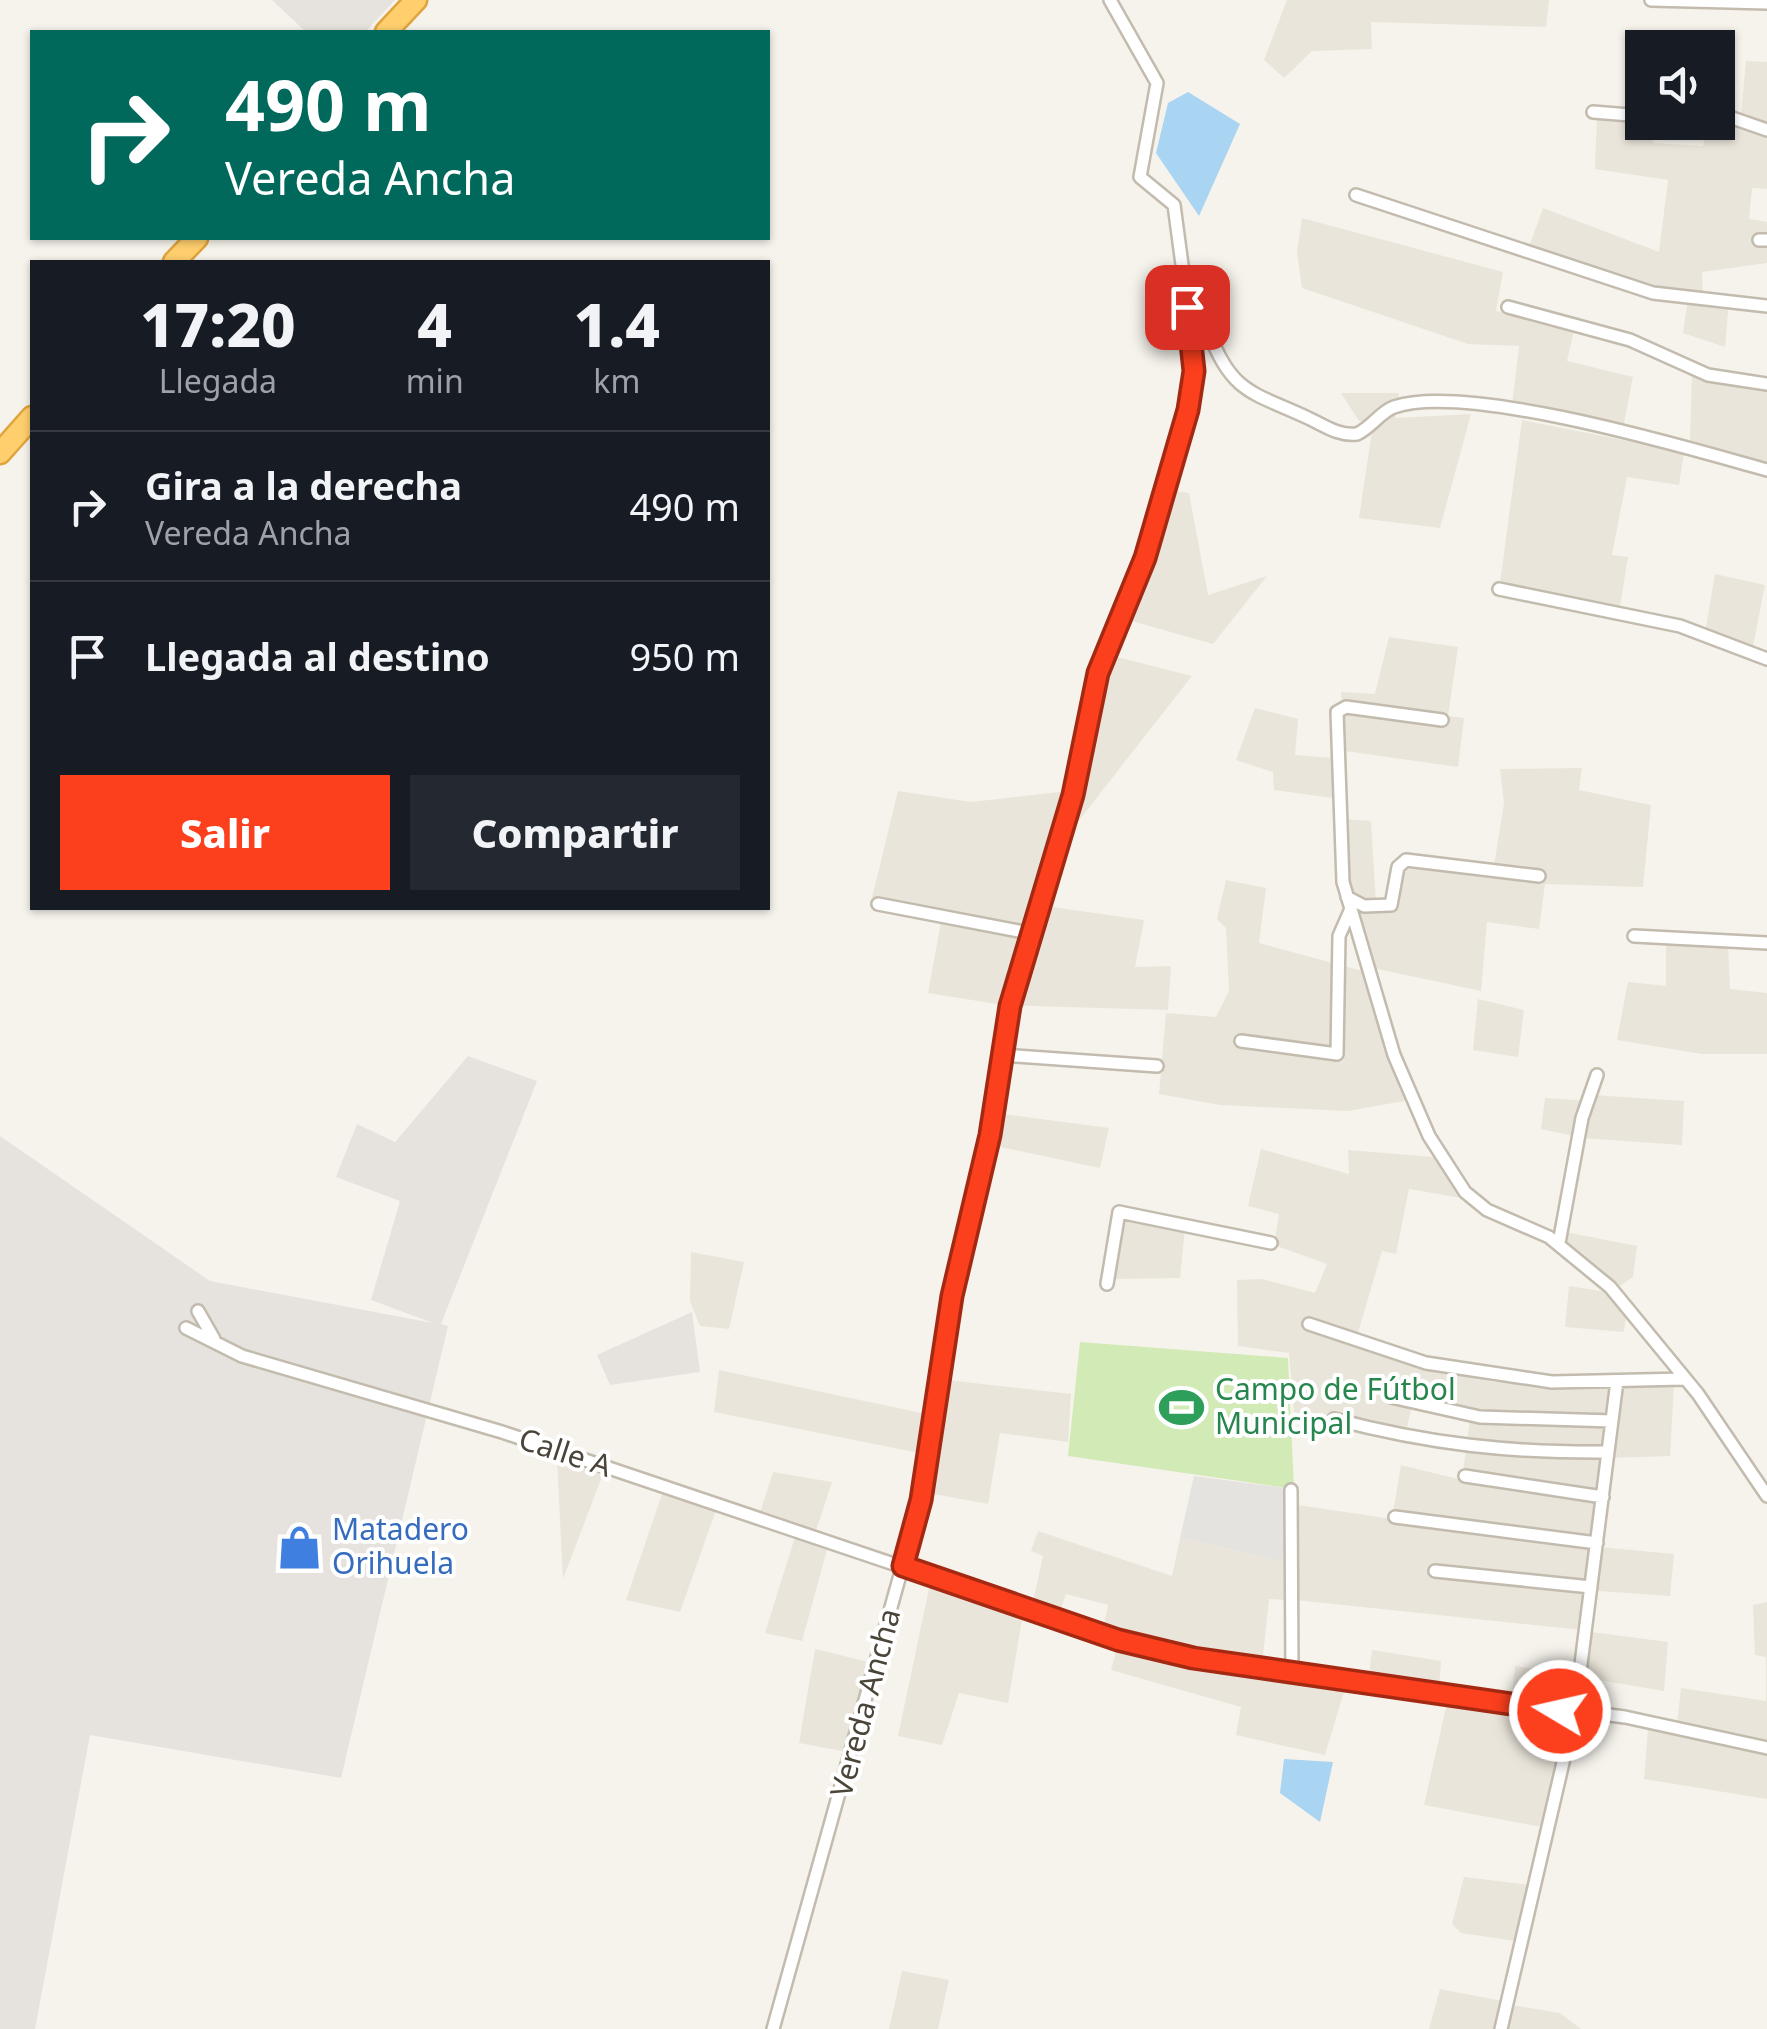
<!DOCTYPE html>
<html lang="es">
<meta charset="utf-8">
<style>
body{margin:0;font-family:"Noto Sans",sans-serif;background:#242831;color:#f1f3f6;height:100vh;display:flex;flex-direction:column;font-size:38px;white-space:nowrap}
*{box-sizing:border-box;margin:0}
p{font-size:32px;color:#9ea1a6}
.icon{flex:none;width:55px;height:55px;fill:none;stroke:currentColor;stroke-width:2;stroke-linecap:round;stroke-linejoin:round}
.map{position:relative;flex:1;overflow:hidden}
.panel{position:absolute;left:30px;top:260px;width:740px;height:650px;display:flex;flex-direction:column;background:#171b24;border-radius:0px;box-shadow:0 2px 8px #0004}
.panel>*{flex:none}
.banner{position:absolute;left:30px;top:30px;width:740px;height:210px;border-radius:0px;box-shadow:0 2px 8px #0004;background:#00695c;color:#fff;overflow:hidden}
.fabs{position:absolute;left:1625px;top:30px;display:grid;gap:20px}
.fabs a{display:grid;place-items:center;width:110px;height:110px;border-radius:0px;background:#171b24;box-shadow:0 2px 8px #0004;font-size:50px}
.pin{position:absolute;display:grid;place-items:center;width:85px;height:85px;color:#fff;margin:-42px;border-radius:20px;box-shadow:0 5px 15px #0006}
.me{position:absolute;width:110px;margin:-55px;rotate:279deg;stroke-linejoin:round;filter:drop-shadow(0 0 8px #0008)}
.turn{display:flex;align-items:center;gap:35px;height:210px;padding:0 30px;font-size:45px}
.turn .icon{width:130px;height:130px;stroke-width:2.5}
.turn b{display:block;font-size:70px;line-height:85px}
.eta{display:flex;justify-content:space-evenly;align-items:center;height:170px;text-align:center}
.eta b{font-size:60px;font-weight:800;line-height:70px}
.button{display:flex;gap:20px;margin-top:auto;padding:20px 30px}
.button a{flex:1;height:115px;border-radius:0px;background:#fc3f1d;color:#fff;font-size:40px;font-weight:800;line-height:115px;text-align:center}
.button a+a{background:#242831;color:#f1f3f6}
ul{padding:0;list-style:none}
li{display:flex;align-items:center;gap:30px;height:150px;padding:0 30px;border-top:2px solid #363941}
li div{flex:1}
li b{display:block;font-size:38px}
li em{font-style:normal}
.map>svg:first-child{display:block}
.residential{fill:#eae5da}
.industrial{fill:#e6e2dd}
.green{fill:#d2eab5}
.parking{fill:#e5e3e0}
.water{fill:#a9d4f2}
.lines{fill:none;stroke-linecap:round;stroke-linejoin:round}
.street-casing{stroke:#c2bbae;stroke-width:16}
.highway-casing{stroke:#e0a43c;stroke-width:25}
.street{stroke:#fff;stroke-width:11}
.highway{stroke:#ffcf6e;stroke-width:20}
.route-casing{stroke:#a42913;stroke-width:25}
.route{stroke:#fc3f1d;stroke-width:18}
.labels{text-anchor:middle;stroke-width:8;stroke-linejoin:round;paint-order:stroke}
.leisure-label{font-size:30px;fill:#27864d;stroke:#fff;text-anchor:start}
.street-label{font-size:30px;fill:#4b4439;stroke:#fff}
.shop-label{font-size:30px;fill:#366cbe;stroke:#fff;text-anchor:start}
</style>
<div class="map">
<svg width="1767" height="2029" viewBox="0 0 1767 2029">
<rect width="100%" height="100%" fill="#f6f3ec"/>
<!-- residential -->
<path class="residential" d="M1287 0H1549L1546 27 1371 22 1372 49 1312 51 1284 78 1264 60Z
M1746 61 1767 62V123L1741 115Z
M1597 116 1655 123 1653 143 1703 146 1707 123 1718 121 1738 123 1767 136V189L1752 188 1749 219 1767 222V263L1702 272 1703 299 1729 301 1725 347 1683 333 1688 299 1655 291 1530 244 1543 208 1659 252 1668 180 1595 169Z
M1302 218 1503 272 1496 311 1575 326 1567 361 1633 377 1623 428 1512 405 1519 346 1468 344 1302 288 1297 253Z
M1692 374 1767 384V462L1690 440Z
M1341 393H1399L1395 418 1471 414 1440 528 1359 518 1373 424 1359 421Z
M1522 420 1684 452 1679 485 1627 477 1612 555 1628 557 1620 606 1500 583Z
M1174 491 1189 493 1208 595 1267 576 1213 644 1125 619Z
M1715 574 1765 585 1752 651 1705 633Z
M1389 637 1458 647 1448 716 1464 718 1458 767 1345 751 1341 692 1375 694Z
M1109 655 1192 676 1073 828 1099 689Z
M1255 708 1298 719 1295 755 1332 758 1333 798 1274 790 1273 772 1236 760Z
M1582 768 1579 790 1651 805 1643 887 1545 884 1539 929 1487 922 1481 991 1373 968 1354 910 1346 865 1345 819 1371 821 1376 904 1398 910 1403 868 1493 872 1504 803 1500 769Z
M898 791 971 802 1068 791 1031 904 1144 920 1135 967 1171 966 1168 1010 1003 1005 928 993 942 917 870 906Z
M1226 880 1266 888 1259 943 1366 972 1410 1100 1348 1111 1220 1105 1159 1094 1166 1013 1216 1017 1229 991 1226 928 1217 919Z
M1666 942 1728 943 1730 989 1767 993V1054H1702L1617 1040 1628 982 1666 986Z
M1478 999 1524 1010 1518 1057 1473 1050Z
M1592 1095 1684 1101 1682 1145 1583 1138 1541 1129 1545 1098 1591 1101Z
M1002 1114 1109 1128 1100 1168 996 1146Z
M1261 1149 1349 1174 1348 1150 1434 1157 1462 1198 1409 1189 1396 1254 1382 1251 1358 1333 1308 1318 1306 1326 1421 1368 1492 1382 1554 1387 1674 1384 1670 1456 1610 1458 1599 1547 1674 1554 1670 1596 1598 1591 1591 1632 1668 1642 1664 1691 1581 1677 1582 1630 1296 1600 1298 1505 1392 1519 1401 1465 1462 1480 1470 1420 1412 1405 1404 1441 1294 1412 1289 1353 1238 1346 1237 1280 1262 1279 1315 1293 1327 1264 1274 1245 1279 1214 1248 1206Z
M1124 1215 1185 1227 1180 1278 1110 1279Z
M1565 1232 1637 1246 1633 1277 1615 1289 1564 1240Z
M691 1252 744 1262 729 1329 700 1326 690 1301Z
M1569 1286 1607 1292 1626 1316 1624 1332 1565 1327Z
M719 1370 926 1414 919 1453 714 1412Z
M947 1380 1071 1394 1068 1442 1000 1433 988 1504 928 1493Z
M557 1461 603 1474 563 1579Z
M773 1472 832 1482 816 1531 760 1513Z
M662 1494 716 1510 680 1612 626 1600Z
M1038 1531 1172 1576 1180 1538 1285 1562 1286 1600 1269 1599 1262 1665 1153 1641 1104 1625 1108 1605 1066 1594 1060 1611 1033 1602 1043 1556 1031 1551Z
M795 1537 827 1550 802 1641 765 1633Z
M930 1584 1023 1613 1008 1703 959 1693 942 1745 898 1736Z
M1767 1602V1742L1677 1723 1681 1688 1766 1701V1657L1755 1655 1753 1605Z
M1118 1645 1346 1685 1325 1755 1236 1735 1241 1707 1111 1670Z
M815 1649 869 1662 847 1752 799 1743Z
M1372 1650 1441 1661 1439 1688 1369 1676Z
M1515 1666 1577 1675 1573 1706 1512 1697Z
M1447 1703 1568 1717 1542 1827 1424 1805Z
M1648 1730 1767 1755V1799L1644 1779Z
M1464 1877 1530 1885 1516 1941 1461 1933 1452 1924Z
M902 1971 949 1980 938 2029H889Z
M1440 1989 1502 2001 1495 2029H1429Z
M1512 2005 1560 2013 1581 2029H1506Z"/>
<!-- industrial -->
<path class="industrial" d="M272 0H395L365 32H306Z
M468 1056 537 1081 441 1324 448 1326 341 1778 90 1735 35 2029H0V1136L210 1281 433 1323 371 1300 400 1201 336 1177 357 1124 395 1142Z
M692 1312 700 1372 610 1385 597 1355Z"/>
<!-- green -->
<path class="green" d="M1080 1342 1288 1358 1294 1489 1068 1456Z"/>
<!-- parking -->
<path class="parking" d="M1194 1476 1286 1488 1285 1562 1180 1538Z"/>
<!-- water -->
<path class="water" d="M1188 92 1240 124 1199 216 1156 153 1168 103Z
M1284 1759 1333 1762 1320 1822 1280 1793Z"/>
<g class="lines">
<defs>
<path id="street" d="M1651 0 1767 3
M1593 112 1642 116
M1718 113 1767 130
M1356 195 1653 293 1767 306
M1759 240H1767
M1508 307 1630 340 1708 375 1767 384
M1192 337 1210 335C1232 393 1254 393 1306 417 1324 425 1337 436 1357 434 1372 427 1380 412 1394 407 1467 382 1688 448 1767 470
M1499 589 1680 626 1767 659
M1442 720 1346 707 1337 712 1343 882 1394 1055 1429 1136 1465 1192 1487 1210 1549 1237 1610 1287 1698 1394 1767 1496
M1347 897 1364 906 1391 905 1398 867 1406 860 1539 876
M878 904 1029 933
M1634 936 1767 943
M1241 1041 1337 1054 1339 936 1350 911
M1002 1055 1157 1066
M1559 1243 1582 1118 1597 1075
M1107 1284 1119 1212 1271 1243
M198 1311 214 1339
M1309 1324 1426 1363 1552 1382 1684 1379
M186 1328 242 1356 502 1432 1125 1642 1244 1669 1625 1717 1767 1748
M1391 1397 1480 1417 1612 1421
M1334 1419C1429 1444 1510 1453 1608 1452
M1465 1476 1603 1497
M1291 1490 1292 1675
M1395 1517 1597 1543
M1435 1571 1591 1587
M773 2029 921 1500 952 1295 989 1135 1010 1006 1029 933 1073 795 1098 673 1145 558 1189 410 1194 354 1174 205 1140 177 1157 83 1110 0
M1501 2029 1575 1711 1617 1381"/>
<path id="highway" d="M386 32 416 0
M174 262 197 238
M0 453 32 417"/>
</defs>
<!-- street casing -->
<use href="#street" class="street-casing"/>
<!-- highway casing -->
<use href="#highway" class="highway-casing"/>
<!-- street -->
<use href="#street" class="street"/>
<!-- highway -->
<use href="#highway" class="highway"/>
</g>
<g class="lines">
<defs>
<path id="route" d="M1187 307 1194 371 1188 410 1145 558 1098 673 1073 795 1010 1006 990 1135 952 1296 921 1500 903 1566 1118 1640 1193 1658 1560 1711"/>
</defs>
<!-- route casing -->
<use href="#route" class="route-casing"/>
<!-- route -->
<use href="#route" class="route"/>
</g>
<!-- icons -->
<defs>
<symbol id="stadium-bare" viewBox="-9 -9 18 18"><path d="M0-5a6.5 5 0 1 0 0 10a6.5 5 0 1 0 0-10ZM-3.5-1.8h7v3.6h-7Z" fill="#2e9e5b" stroke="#fff" stroke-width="2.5" paint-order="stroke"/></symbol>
<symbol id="shop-bare" viewBox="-9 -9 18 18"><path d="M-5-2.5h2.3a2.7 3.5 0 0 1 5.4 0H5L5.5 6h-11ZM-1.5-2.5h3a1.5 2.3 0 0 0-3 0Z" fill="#3f7fe0" stroke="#fff" stroke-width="2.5" paint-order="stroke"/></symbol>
</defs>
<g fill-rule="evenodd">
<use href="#stadium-bare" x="1150" y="1376" width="63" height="63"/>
<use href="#shop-bare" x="268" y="1516" width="63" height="63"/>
</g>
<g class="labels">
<!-- leisure labels -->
<g class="leisure-label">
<text x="1215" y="1400">Campo de Fútbol<tspan x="1215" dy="34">Municipal</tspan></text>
</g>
<!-- street labels -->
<g class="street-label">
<text transform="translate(565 1453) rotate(18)" y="10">Calle A</text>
<text transform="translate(866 1703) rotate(-75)" y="10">Vereda Ancha</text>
</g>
<!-- shop labels -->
<g class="shop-label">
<text x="332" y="1540">Matadero<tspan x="332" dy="34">Orihuela</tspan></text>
</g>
</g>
</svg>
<div class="fabs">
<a><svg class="icon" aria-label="sound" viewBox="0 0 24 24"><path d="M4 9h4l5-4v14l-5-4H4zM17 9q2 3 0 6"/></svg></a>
</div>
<div class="pin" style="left:1187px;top:307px;background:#d93025"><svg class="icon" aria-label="arrive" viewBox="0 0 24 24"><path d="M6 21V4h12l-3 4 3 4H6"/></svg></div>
<svg class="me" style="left:1560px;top:1711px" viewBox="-20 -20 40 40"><circle r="17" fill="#fc3f1d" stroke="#fff" stroke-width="3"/><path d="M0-11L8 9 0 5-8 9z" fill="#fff"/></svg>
<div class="banner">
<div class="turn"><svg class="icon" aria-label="right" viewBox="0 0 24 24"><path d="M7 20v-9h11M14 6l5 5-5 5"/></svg><div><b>490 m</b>Vereda Ancha</div></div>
</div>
<section class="panel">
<div class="eta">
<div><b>17:20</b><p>Llegada</p></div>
<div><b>4</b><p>min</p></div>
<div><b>1.4</b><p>km</p></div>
</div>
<ul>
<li><svg class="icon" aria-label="right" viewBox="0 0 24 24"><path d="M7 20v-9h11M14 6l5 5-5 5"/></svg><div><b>Gira a la derecha</b><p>Vereda Ancha</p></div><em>490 m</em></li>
<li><svg class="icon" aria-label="arrive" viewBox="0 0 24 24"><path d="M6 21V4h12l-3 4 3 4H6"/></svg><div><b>Llegada al destino</b></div><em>950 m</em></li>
</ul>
<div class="button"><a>Salir</a><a>Compartir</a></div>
</section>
</div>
